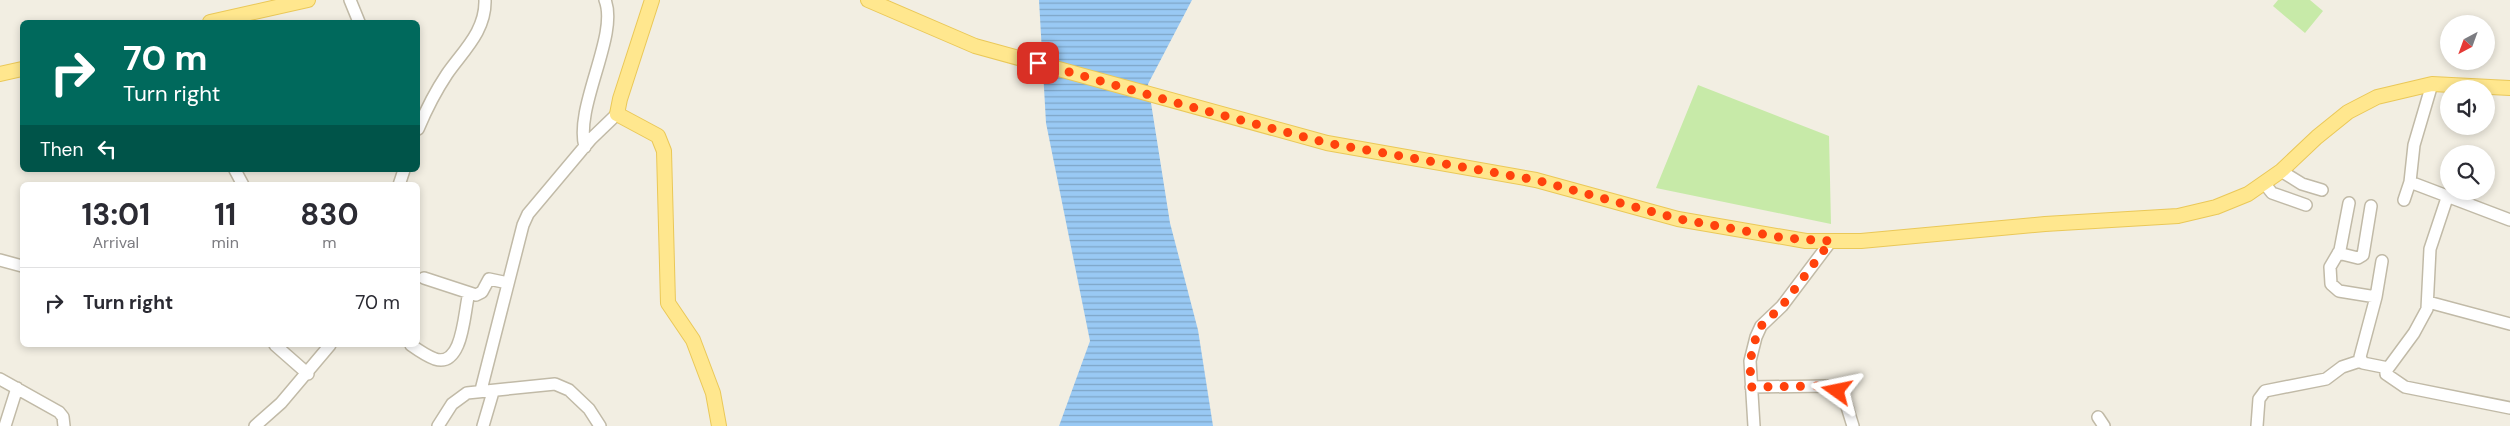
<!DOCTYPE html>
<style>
body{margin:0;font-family:"DM Sans",sans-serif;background:#f2f2f3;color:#2b2b33;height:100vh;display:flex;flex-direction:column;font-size:19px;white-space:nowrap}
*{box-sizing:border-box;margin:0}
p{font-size:16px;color:#7c7c81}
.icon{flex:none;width:28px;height:28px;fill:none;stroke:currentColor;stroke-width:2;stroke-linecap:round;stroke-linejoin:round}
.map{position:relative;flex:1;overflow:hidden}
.side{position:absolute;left:20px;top:182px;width:400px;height:165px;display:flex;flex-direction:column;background:#fff;border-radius:8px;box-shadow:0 2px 8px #0003}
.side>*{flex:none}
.hud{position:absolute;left:20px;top:20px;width:400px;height:152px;border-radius:8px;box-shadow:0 2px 8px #0003;background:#00695c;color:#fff;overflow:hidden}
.needle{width:32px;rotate:221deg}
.fabs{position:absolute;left:2440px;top:15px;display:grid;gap:10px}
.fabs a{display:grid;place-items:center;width:55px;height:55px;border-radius:50%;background:#fff;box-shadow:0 2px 8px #0003;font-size:25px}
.pin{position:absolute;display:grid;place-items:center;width:42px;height:42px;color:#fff;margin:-21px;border-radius:10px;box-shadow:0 2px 8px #0006}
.me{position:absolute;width:55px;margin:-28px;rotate:282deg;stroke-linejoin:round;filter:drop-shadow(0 0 4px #0008)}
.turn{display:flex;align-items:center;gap:18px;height:105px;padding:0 20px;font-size:22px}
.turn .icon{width:65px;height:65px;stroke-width:2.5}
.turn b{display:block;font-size:35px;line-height:42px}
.then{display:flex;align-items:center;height:48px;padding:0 20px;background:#0003;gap:10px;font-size:19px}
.eta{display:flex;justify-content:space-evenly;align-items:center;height:85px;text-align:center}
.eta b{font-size:30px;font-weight:700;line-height:35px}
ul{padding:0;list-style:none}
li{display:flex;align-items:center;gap:15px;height:70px;padding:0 20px;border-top:1px solid #e1e1e2}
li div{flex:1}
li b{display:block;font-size:19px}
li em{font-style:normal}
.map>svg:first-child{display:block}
.park{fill:#c7eaa8}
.water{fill:url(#water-rules)}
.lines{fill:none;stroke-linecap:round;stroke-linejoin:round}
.minor-casing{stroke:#c1baa7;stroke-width:14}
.major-casing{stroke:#eac858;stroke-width:16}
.minor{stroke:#fff;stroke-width:11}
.major{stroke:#ffe78e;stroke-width:14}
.route{stroke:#ff420c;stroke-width:9;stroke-dasharray:0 16.2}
</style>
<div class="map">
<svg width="2510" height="426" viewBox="0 0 2510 426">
<defs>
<pattern id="water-rules" width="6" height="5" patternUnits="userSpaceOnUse" patternTransform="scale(1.25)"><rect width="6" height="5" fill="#99c9f4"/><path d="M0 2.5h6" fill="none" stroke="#7ea5c6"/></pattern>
</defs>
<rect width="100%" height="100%" fill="#f2eee2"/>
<!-- park -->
<path class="park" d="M2278 0H2310L2323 11 2305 33 2273 6Z
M1698 85 1829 136 1831 224 1656 188Z"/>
<!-- water -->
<path class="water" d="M1039 0H1192L1148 84 1170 223 1198 330 1213 426H1059L1090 341 1046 123Z"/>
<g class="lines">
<defs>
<path id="minor" d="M350 0 359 22
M418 129C426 110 435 92 447 74 463 51 486 31 485 0
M585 147C574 107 619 35 605 0
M235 170 243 185
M2281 171 2302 184 2322 190
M2410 182 2510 220
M2264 183 2272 193 2306 205
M399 185 404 170
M2448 195 2430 249 2427 309 2414 333 2386 371V374L2405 387 2510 408
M2404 200 2410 182 2414 145 2432 84
M2349 203 2340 250 2330 267 2331 284 2339 291 2376 297
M2338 253 2358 258 2363 255 2371 206
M0 260 22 266
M2382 261 2376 297 2360 357 2363 363 2388 368
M424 278 476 295 482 292 489 279 508 283
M2428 302 2510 324
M275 345 308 374
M411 345C418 350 427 356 435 359 464 368 464 309 469 293
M0 379 59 412 63 417 64 426
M1751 387 1827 386 1844 397 1853 426
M481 390 523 225 528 214 591 139 617 114
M2098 417 2104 426
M5 426 17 388
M255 426 281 403 330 345
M438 426 452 404 467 393 555 384 569 390 589 409 600 426
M483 426 493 392
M1754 426 1750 361 1756 337 1761 326 1782 306 1831 241
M2257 426 2259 399 2265 391 2326 379 2342 367 2360 361"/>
<path id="major" d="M652 0 620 99 617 114 658 136 664 151 668 303 693 340 713 393 719 426
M868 0 975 46 1327 143 1536 180 1678 219 1806 241H1861L2045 224 2178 216 2216 207 2248 194 2281 171 2317 137 2348 112 2377 97 2432 84 2510 88
M210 22 308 0
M0 74 22 69"/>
</defs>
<!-- minor casing -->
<use href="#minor" class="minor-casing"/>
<!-- major casing -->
<use href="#major" class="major-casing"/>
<!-- minor -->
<use href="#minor" class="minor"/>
<!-- major -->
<use href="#major" class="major"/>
</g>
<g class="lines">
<!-- route -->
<path class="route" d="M1038 63 1184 105 1327 143 1536 180 1679 219 1784 238 1831 241 1782 306 1761 326 1756 337 1750 361 1751 387 1819 386 1837 391"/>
</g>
</svg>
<div class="fabs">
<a><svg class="needle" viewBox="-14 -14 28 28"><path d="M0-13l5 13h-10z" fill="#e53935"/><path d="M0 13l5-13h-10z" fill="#7c7c81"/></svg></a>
<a><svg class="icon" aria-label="sound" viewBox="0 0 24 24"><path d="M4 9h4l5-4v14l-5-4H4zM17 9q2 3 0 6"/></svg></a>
<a><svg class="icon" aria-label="search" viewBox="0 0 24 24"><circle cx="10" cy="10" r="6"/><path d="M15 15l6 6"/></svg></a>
</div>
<div class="pin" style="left:1038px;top:63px;background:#d93025"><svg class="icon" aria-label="arrive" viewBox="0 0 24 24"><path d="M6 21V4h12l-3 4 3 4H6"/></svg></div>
<svg class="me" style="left:1837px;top:391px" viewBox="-20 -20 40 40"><path d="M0-17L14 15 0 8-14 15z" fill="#ff420c" stroke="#fff" stroke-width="4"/></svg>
<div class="hud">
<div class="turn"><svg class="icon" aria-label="right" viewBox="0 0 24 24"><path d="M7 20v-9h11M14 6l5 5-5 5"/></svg><div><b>70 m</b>Turn right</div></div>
<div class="then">Then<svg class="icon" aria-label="left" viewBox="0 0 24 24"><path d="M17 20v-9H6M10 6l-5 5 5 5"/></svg></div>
</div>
<section class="side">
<div class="eta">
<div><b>13:01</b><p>Arrival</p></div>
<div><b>11</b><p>min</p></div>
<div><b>830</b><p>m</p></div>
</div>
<ul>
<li><svg class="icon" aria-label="right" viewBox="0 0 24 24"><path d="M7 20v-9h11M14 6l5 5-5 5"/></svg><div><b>Turn right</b></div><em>70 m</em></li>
</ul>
</section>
</div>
